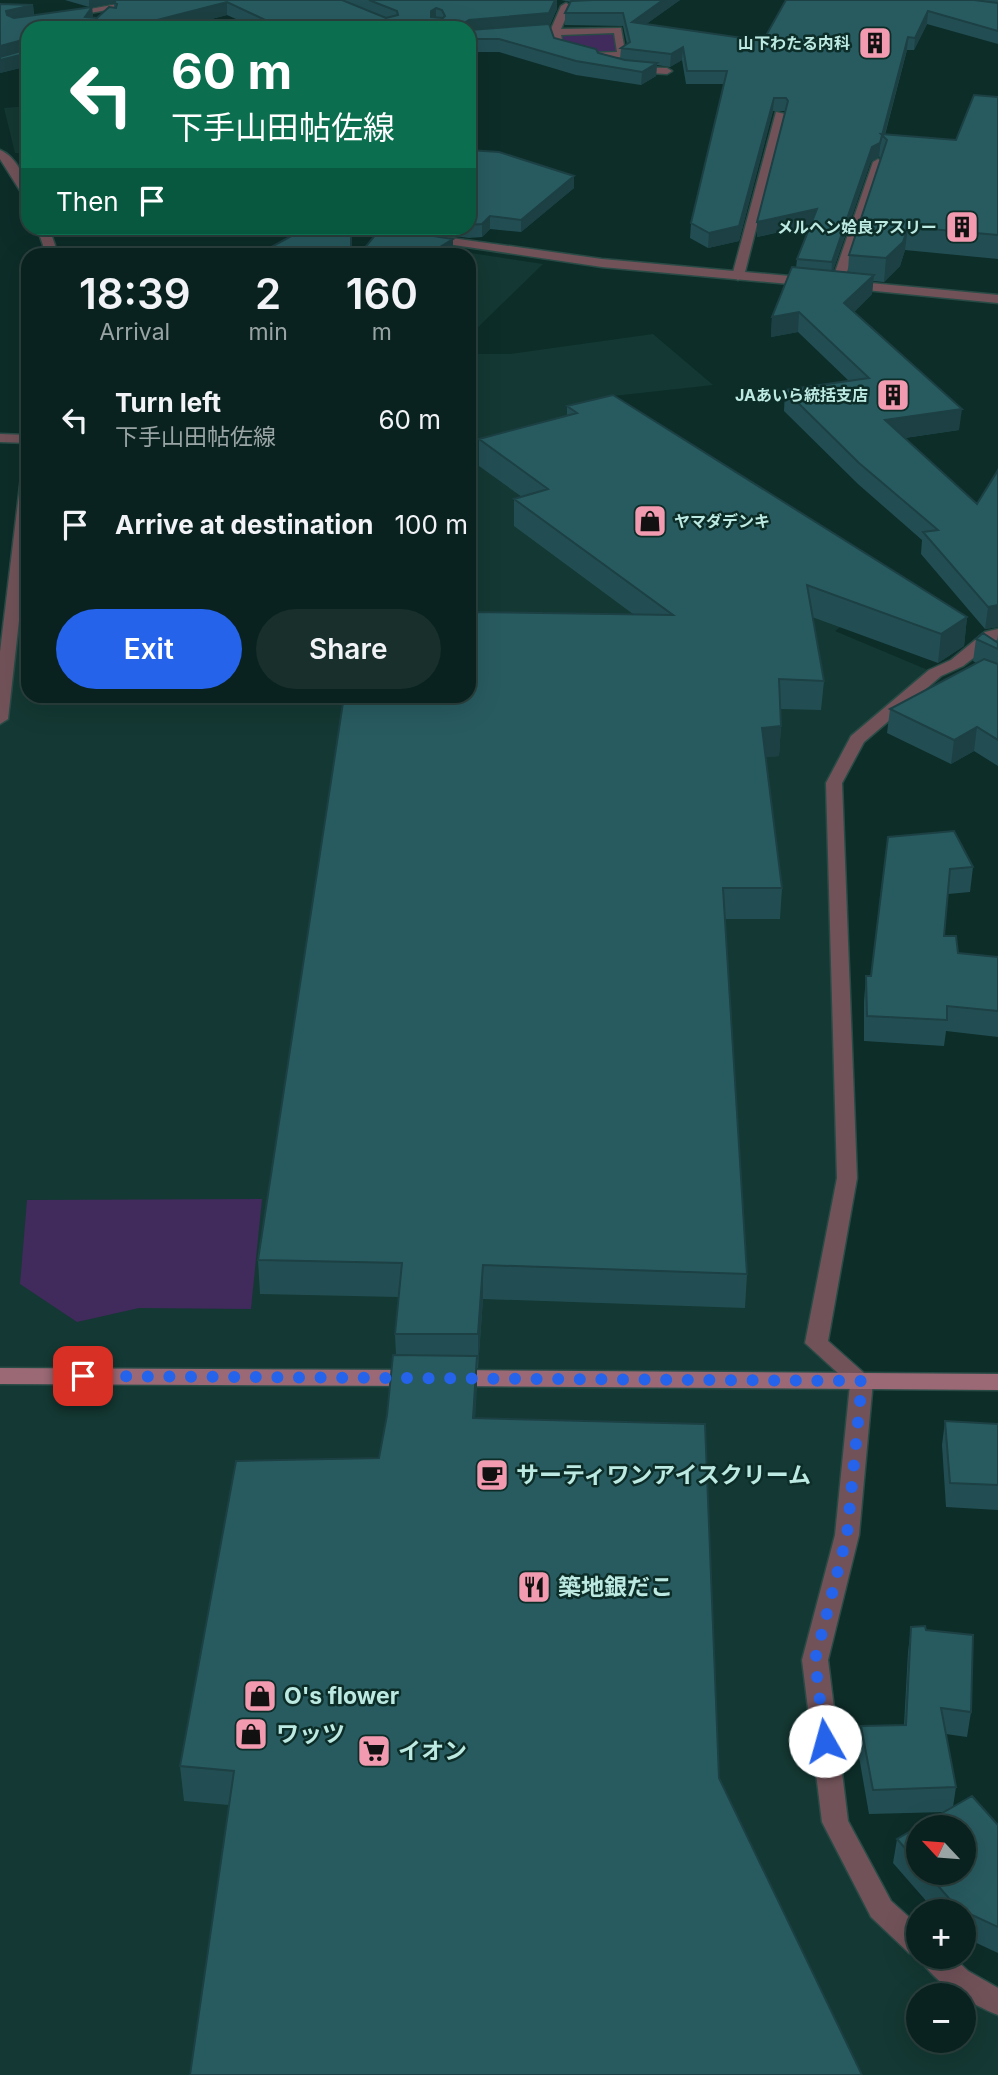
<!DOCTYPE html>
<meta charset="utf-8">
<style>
body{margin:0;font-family:Inter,"Noto Sans JP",sans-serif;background:#182f2c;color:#f1f3f6;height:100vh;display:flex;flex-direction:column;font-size:26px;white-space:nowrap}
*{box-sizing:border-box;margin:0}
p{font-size:23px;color:#99a4a4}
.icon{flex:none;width:38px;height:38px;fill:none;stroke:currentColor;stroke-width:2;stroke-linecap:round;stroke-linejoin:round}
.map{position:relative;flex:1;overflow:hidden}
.details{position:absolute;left:21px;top:248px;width:455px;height:455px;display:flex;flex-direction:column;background:#0a221f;border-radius:21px;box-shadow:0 7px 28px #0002,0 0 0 2px #2a3f3d}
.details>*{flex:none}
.top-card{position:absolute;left:21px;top:21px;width:455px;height:214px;border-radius:21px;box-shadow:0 7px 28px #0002,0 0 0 2px #2a3f3d;background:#0b6e4f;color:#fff;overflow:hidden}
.needle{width:46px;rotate:296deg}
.tools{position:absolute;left:906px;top:1815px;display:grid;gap:14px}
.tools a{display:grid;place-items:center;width:70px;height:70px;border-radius:50%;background:#0a221f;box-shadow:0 7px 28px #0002,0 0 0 2px #2a3f3d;font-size:35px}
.pin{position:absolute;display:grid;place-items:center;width:60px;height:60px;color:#fff;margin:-30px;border-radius:14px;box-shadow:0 4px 10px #0006}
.me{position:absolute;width:77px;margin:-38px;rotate:353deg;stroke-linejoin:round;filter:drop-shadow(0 0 5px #0008)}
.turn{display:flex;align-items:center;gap:24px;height:147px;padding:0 35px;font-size:32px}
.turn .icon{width:91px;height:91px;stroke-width:2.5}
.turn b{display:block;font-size:49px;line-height:60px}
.then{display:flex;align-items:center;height:66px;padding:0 35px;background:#0003;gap:14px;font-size:26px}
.eta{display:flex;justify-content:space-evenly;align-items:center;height:119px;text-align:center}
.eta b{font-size:42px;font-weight:600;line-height:49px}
.action{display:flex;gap:14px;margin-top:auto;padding:14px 35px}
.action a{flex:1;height:80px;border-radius:42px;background:#2563eb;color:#fff;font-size:28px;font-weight:600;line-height:80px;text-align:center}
.action a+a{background:#182f2c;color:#f1f3f6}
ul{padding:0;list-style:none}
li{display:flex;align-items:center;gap:21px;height:105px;padding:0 35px}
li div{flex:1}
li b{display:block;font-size:26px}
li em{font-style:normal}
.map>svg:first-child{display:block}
.built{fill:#143833;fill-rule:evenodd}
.green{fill:#412a5c}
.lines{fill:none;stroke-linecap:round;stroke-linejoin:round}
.minor-casing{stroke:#294b46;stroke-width:3}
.tertiary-casing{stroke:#294b46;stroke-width:3}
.secondary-casing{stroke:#294b46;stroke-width:3}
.minor{fill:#715259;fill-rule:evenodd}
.tertiary{fill:#715259;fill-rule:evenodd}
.secondary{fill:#9a6975;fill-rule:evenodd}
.wall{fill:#224e53;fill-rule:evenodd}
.shaded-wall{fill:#1c4043}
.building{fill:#285b60;stroke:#1c4043;stroke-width:2;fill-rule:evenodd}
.route{stroke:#2563eb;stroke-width:12;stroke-dasharray:0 21.6}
.labels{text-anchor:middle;stroke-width:5;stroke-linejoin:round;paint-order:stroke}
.far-poi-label{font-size:16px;font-weight:bold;fill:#bce9e1;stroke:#0d2d29;text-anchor:end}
.near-poi-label{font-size:23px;font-weight:bold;fill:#bce9e1;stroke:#0d2d29;text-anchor:start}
</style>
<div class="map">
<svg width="998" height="2075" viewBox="0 0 998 2075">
<rect width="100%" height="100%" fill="#0d2d29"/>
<!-- built -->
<path class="built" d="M28 106V153H15L4 108Z
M471 253 543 264 469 336V255Z
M653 334 713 385 613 396 884 595 835 631 935 673 858 739 834 784 847 1178 816 1343 862 1381 815 1660 835 1822 919 1944V1956L933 1957 998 2002V2075H0V719L28 477V696H469V354H510ZM919 1995H964V2040H919Z"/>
<!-- green -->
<path class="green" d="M614 31 619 54H591L561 45 558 32Z
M262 1199 251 1309 139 1308 77 1322 20 1284 27 1200Z"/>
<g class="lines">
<defs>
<path id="minor" d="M140 0H164L67 17 62 14Z
M566 3 571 6 561 29 621 28 626 57 588 59 555 48 551 35H523V31L526 30 551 29 561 6ZM614 33 617 52 589 53 563 44 561 35Z
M629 67 667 68 672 71 667 74 633 72 629 71Z
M776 112 785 114 744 276 738 280 732 276Z
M878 159 883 162 843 284 833 287 831 284 873 162Z
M0 434 28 435V443L0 442Z
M998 629V639L963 666 941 676 864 742 842 783 857 1178 828 1341 873 1381 859 1535 828 1660 848 1821 891 1901 919 1926V1956L909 1953 871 1917 822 1822 802 1660 835 1535 850 1384 805 1343 837 1178 826 783 851 736 929 670 951 660 985 632Z
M919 1956H952L968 1971 998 1988V2015C973 2005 931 1982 919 1956Z"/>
<path id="tertiary" d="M0 150C17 157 28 181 28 198L24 197 0 159Z
M37 228H49L55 245 54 256H42L43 245Z
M353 228H380L602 259 812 278 818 282 812 286 602 267 359 231Z
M849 281 998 295V303L845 288V282Z
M28 473V540L8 719 0 724V652L21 477Z"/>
<path id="secondary" d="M0 1368 416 1370 424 1372 427 1378 424 1384 416 1386 0 1384Z
M453 1370 998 1374V1390L453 1386 445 1384 442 1378 445 1372Z"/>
</defs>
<!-- minor casing -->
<use href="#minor" class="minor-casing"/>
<!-- tertiary casing -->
<use href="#tertiary" class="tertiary-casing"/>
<!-- secondary casing -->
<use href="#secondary" class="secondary-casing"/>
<!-- minor -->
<use href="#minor" class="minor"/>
<!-- tertiary -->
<use href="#tertiary" class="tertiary"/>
<!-- secondary -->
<use href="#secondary" class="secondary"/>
</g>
<!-- wall -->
<path class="wall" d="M65 0H557V9L550 25 554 38 620 59 621 48 627 44 623 26 565 25V13L571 2 561 0H680L646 24 763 41 786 0H998V44L927 24 914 50H907L885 135 956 140 998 97V259L905 250 900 266 884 282 873 281 872 294 854 312 959 430 905 438 977 504 998 470V627L985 629 921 554 922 540 858 484 784 411 785 390 849 381 798 332 771 337 772 317 796 268 797 259 811 225 757 237V222L786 111H773L739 241 708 248 690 238 691 223 724 84H686L682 60 670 67 657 65 656 76 641 85 576 75 499 52H469V28H256L227 15 176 28H28V66L0 73 33 5 34 15 89 7ZM114 3V8L97 18H93L92 7ZM880 153 879 157 881 159 849 255 848 272 833 271 871 161 879 157Z
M469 150 574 176V188L521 232 490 229 482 237 469 238 395 228H469Z
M567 406 967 617 964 646 938 663 812 617 824 681 821 710 781 709V726L779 756 766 757 782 888 780 919H725L747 1274 745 1308 483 1299 478 1368H477L475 1418 229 1805 184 1801 180 1766 379 1458 387 1415 396 1355 395 1334 399 1297 260 1294 258 1260 633 614 514 526V499L522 497 479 466V439L567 416Z
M998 634V766L974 751 951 764 887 733 890 709 976 663 973 661 976 639 997 642Z
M888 837 973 867 970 892 948 894 944 936 958 953 998 957V1037L946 1031 944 1046 864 1041V1001L866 976H871Z
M945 1421 998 1424V1510L946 1507 942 1445Z
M911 1627 926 1630 971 1712 967 1737 946 1734 956 1787 953 1807 998 1825V1953L968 1939 964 1941V1911H935L893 1863 897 1839 946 1812 869 1814 858 1751 861 1726 904 1725 908 1652ZM919 1827 964 1872H919Z"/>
<!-- shaded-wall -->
<path class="shaded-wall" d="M89 0H129L92 7 93 19 85 17 89 7Z
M557 0V9L549 26 469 32V28H466V22L469 20Z
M663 0H680L631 35 632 22Z
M227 2V15L176 28H126Z
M33 5 34 18 8 24 6 11Z
M436 8V21L431 28V11Z
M928 11 927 24 914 50 915 38Z
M908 37 907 50 884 137 882 135Z
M26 39 27 51 0 59V46Z
M683 47 682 60 670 67 671 54Z
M28 53V66L0 73V60Z
M657 63 656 76 641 85 642 72Z
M774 98 773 111 739 241 708 248 709 233Z
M881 139 879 157 871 161 831 277 832 262 872 147Z
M574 176V188L521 232V220Z
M817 209 816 223 757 237V222Z
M490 216V229L482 237V224Z
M908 227 905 250 900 266 884 282 886 258Z
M453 239V248L440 256H425Z
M874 275 872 294 843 323 844 303Z
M799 312 798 332 771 337 772 317Z
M962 409 959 430 883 441 885 420Z
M998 605V627L985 629 988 607Z
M967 617 964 646 938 663 941 634Z
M781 726 779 756 760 758 762 728Z
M977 727 974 751 951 764 954 740Z
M483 1265V1299L478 1368V1334Z
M477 1356V1390L473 1452V1418Z
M972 1915 968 1939 964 1941V1932L967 1918Z"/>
<!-- building -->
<path class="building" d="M116 0H342L386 18 398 15 397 11 369 0H555L549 13 469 20 466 22 468 28H276L278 26 227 2 126 28H28V40L26 39 0 46V4L33 5 6 11 7 15 14 18 92 7 85 17 97 18 109 7 116 8 117 4 114 3ZM436 8 442 10 445 16 443 18 431 17V11Z
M593 0H663L632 22 763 41 786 0H974L998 3V31L928 11 915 38 908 37 880 143 872 147 832 262 797 259 817 209 757 222 788 101 786 98H774L739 226 709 233 691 223 727 71H687L683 47 671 54 621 48 630 42 623 13H565L571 1Z
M549 24 554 38 596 49 598 53 625 60 657 63 642 72 576 61 499 39H469V30Z
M28 49V53L0 60V57Z
M974 95 998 97V235L908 227 903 242 886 258 849 255 887 140 881 134 956 140Z
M469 150 499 152 574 176 521 220 490 216 482 224 469 225Z
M306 228H351V256H255Z
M381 228 453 239 425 256H358Z
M792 267 874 275 844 303 962 409 885 420 977 504 998 470V605L988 607 923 532 938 530 859 463 785 390 869 378 799 312 772 317Z
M613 395 967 617 941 634 807 585 824 681 779 679 781 726 762 728 782 888H723L747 1274 483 1265 478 1334H395L402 1263 258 1260 344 696H469V612L673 615 514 499 548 489 479 439 577 413 567 406Z
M983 633 998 643V649L976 639Z
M984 659 998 664V740L977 727 954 740 890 709Z
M954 831 973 867 950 869 944 936H956L958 953 998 957V1011L947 1006V1020L867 1016 866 976H871L888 837Z
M393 1355 477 1356 473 1418 705 1424 719 1778 862 2075H190L234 1771 180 1766 236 1461 379 1458 387 1415Z
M945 1421 998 1424V1485L950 1483Z
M925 1626 926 1630 973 1635 971 1712 941 1708 956 1787 873 1790 861 1726 906 1725 911 1627Z
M972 1796 998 1825V1927L972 1915 967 1918 964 1915V1911H960L926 1872H964V1827H919V1864L897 1839Z"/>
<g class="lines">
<!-- route -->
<path class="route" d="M83 1376 862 1381 847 1535 815 1660 825 1741"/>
</g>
<!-- icons -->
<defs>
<symbol id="building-square" viewBox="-11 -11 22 22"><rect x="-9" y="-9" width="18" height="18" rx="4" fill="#f29ab0" stroke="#0d2d29"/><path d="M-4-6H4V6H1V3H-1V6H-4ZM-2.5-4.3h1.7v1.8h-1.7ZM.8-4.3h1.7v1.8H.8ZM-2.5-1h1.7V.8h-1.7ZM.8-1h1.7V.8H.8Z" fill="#111"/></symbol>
<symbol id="shop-square" viewBox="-11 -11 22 22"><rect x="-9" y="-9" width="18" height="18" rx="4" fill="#f29ab0" stroke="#0d2d29"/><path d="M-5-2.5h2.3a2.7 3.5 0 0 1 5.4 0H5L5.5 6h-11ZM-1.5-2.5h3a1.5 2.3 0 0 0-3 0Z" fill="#111"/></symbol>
<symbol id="cafe-square" viewBox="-11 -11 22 22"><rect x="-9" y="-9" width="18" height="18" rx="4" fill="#f29ab0" stroke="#0d2d29"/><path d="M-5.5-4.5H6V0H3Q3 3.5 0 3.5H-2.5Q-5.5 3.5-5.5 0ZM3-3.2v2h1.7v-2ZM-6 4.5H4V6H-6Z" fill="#111"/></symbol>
<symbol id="restaurant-square" viewBox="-11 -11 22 22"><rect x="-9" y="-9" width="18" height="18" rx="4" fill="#f29ab0" stroke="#0d2d29"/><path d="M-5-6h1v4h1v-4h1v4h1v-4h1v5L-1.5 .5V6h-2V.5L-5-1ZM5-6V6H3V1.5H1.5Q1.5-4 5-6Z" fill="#111"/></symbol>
<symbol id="supermarket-square" viewBox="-11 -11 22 22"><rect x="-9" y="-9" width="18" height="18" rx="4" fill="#f29ab0" stroke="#0d2d29"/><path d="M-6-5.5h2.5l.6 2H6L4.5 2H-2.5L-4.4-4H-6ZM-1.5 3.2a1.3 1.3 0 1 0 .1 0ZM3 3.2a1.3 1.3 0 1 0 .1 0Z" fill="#111"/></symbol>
</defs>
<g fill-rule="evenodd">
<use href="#building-square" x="856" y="24" width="38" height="38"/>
<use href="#building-square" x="943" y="208" width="38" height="38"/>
<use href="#building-square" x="874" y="376" width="38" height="38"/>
<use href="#shop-square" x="631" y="502" width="38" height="38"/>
<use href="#cafe-square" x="473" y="1456" width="38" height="38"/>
<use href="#restaurant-square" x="515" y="1568" width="38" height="38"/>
<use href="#shop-square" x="241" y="1677" width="38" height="38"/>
<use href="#shop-square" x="232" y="1715" width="38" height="38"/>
<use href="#supermarket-square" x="355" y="1732" width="38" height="38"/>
</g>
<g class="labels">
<!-- far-poi labels -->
<g class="far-poi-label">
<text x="850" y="49">山下わたる内科</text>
<text x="937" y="233">メルヘン姶良アスリー</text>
<text x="868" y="401">JAあいら統括支店</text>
<text x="674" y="527" text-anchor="start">ヤマダデンキ</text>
</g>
<!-- near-poi labels -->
<g class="near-poi-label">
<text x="516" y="1483">サーティワンアイスクリーム</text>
<text x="558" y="1595">築地銀だこ</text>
<text x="284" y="1704">O's flower</text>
<text x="276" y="1742">ワッツ</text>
<text x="398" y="1759">イオン</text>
</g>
</g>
</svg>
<div class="tools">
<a><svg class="needle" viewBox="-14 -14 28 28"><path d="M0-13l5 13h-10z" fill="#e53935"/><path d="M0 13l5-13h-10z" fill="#99a4a4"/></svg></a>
<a>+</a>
<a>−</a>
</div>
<div class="pin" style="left:83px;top:1376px;background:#d93025"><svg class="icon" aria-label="arrive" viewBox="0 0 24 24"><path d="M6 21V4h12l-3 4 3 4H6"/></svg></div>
<svg class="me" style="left:825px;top:1741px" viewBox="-20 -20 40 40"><circle r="19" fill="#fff"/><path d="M0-13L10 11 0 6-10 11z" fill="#2563eb"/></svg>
<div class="top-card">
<div class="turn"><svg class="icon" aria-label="left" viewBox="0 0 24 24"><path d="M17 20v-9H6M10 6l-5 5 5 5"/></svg><div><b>60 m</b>下手山田帖佐線</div></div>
<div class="then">Then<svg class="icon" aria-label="arrive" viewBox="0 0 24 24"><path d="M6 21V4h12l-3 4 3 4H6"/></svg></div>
</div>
<section class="details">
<div class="eta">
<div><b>18:39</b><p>Arrival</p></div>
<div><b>2</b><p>min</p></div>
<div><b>160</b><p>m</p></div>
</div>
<ul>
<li><svg class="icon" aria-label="left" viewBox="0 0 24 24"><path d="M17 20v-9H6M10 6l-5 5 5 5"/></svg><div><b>Turn left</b><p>下手山田帖佐線</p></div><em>60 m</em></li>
<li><svg class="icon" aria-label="arrive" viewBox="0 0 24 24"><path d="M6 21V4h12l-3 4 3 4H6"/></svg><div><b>Arrive at destination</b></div><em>100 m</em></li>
</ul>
<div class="action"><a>Exit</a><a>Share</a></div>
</section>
</div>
